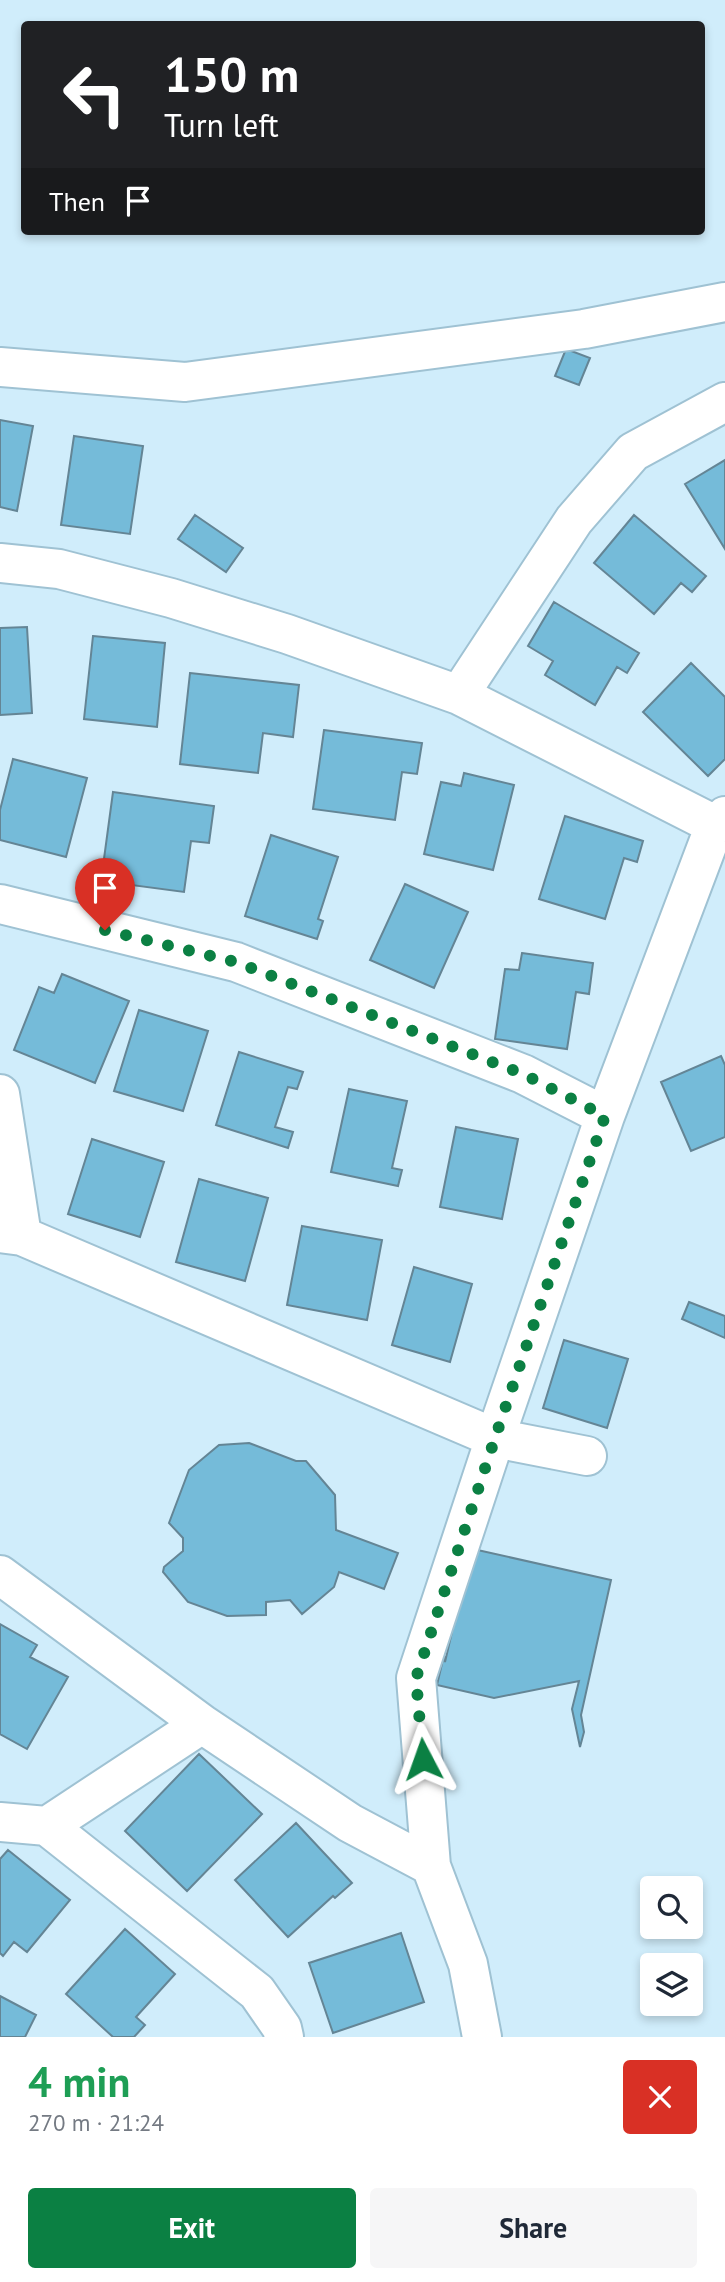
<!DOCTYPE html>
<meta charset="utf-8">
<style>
body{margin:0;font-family:"PT Sans",sans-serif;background:#f6f6f7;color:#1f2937;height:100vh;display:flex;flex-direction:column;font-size:26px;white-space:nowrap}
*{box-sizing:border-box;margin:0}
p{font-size:23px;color:#747a83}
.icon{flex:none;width:38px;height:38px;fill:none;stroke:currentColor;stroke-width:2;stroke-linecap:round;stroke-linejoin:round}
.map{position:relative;height:2037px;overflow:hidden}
.side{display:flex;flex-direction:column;background:#fff;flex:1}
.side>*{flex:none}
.guide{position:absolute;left:21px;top:21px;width:684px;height:214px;border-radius:7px;box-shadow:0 4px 10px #0003;background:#202124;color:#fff;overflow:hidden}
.tools{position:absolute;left:640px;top:1876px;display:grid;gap:14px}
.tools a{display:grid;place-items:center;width:63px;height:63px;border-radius:7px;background:#fff;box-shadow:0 4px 10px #0003;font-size:35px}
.pin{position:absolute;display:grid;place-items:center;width:60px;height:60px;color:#fff;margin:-72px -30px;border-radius:50% 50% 50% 0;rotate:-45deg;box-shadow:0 0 7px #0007}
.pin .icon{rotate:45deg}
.me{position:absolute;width:77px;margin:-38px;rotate:356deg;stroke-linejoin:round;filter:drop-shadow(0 0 5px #0008)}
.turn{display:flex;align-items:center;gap:24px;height:147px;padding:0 28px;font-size:32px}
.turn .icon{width:91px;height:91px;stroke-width:2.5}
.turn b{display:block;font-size:49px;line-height:60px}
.then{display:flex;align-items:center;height:66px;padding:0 28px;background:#0003;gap:14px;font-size:26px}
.round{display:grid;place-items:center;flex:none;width:74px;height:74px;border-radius:7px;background:#f6f6f7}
.overview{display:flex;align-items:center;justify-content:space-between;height:119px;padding:0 28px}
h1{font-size:42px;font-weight:700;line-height:52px;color:#1e9e55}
.cta{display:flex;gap:14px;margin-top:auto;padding:14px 28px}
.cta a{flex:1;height:80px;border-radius:7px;background:#0b8043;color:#fff;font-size:28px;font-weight:700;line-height:80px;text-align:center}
.cta a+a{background:#f6f6f7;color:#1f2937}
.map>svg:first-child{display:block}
.building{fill:#75bbd9;stroke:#648595;stroke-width:2}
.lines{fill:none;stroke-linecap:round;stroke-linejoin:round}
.minor-casing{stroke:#9fc2d3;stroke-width:42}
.minor{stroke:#fff;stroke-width:38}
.route{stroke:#0b8043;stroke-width:12;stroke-dasharray:0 21.6}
</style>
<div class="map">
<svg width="725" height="2037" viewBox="0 0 725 2037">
<rect width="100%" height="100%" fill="#d0edfb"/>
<!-- building -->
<path class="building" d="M566 349 590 358 579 385 555 376Z
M0 420 33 426 17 511 0 507Z
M74 436 143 446 130 534 61 525Z
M725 460V549L685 484Z
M195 515 243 548 226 572 178 539Z
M634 515 706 576 692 592 681 583 654 614 594 563Z
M554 602 639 653 627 673 617 667 595 705 545 675 553 661 528 646Z
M27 627 32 713 0 715V628Z
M93 636 165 643 157 727 84 719Z
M691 663 725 697V759L708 776 643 712Z
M190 673 299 685 293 737 263 733 258 773 180 764Z
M324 730 422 743 417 774 402 772 395 820 313 809Z
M13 759 87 778 66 857 0 840V810Z
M464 773 514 785 493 870 424 854 441 782 461 786Z
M113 792 214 806 209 843 191 841 184 892 101 881Z
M565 816 643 841 637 862 624 858 605 919 539 899Z
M271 835 338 857 318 919 323 921 317 939 245 916Z
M405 884 468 912 434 988 370 960Z
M522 953 593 963 589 994 576 992 567 1049 495 1039 505 969 519 970Z
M62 974 129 1001 95 1083 14 1050 39 987 54 993Z
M139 1010 208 1031 183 1111 114 1091Z
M239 1052 303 1072 297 1089 288 1087 275 1127 293 1132 288 1148 216 1125Z
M721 1056 725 1065V1137L691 1151 661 1082Z
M349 1089 407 1101 392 1168 402 1170 398 1186 331 1172Z
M456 1127 518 1139 502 1219 440 1207Z
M92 1139 164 1162 140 1237 68 1214Z
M199 1179 268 1198 245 1281 176 1262Z
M302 1226 382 1240 367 1320 287 1305Z
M414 1267 472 1284 450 1362 392 1345Z
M689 1302 725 1316V1338L682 1319Z
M564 1340 628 1359 607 1428 543 1408Z
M249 1443 296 1461H306L335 1495 336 1530 398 1553 384 1589 339 1572 334 1587 302 1614 290 1600 266 1602V1615L227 1616 188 1602 163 1572 164 1567 183 1551V1538L169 1523 189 1470 219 1445Z
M473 1549 611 1580 581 1715 584 1732 580 1747 572 1709 579 1681 494 1698 437 1685 444 1655 445 1662 471 1550Z
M0 1624 37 1645 30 1657 68 1677 27 1749 0 1734Z
M199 1754 262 1814 187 1891 125 1831Z
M296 1823 352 1883 335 1898 333 1896 288 1937 235 1880Z
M8 1850 70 1900 27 1952 14 1942 3 1956 0 1953V1859Z
M125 1929 175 1974 136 2017 145 2025 134 2037H113L66 1994Z
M401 1933 424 2002 333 2033 309 1963Z
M0 1996 36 2015 25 2037H0Z"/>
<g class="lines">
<defs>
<path id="minor" d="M0 367 185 382 584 329 725 302
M0 563 59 569 171 598 287 634 459 695 715 825
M459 695 574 520 633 452 725 402
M0 904 236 962 523 1074 605 1116 715 825 725 816
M0 1094 22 1236
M0 1233 22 1236 495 1438 587 1456
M0 1575 202 1724 350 1823 431 1866
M0 1822 47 1826 257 1992 282 2028 284 2037
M47 1826 202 1724
M482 2037 468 1964 431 1866 416 1678 495 1438 605 1116"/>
</defs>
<!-- minor casing -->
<use href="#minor" class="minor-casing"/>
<!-- minor -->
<use href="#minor" class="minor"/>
</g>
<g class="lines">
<!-- route -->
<path class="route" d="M105 930 236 962 523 1074 605 1116 495 1438 416 1678 423 1759"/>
</g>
</svg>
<div class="tools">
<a><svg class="icon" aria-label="search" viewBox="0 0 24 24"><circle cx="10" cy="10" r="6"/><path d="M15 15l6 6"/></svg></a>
<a><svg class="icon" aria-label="layers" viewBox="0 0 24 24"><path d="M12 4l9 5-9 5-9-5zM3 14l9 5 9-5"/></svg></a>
</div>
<div class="pin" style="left:105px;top:930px;background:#d93025"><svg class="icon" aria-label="arrive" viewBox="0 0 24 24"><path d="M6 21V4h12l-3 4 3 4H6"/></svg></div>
<svg class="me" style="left:423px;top:1759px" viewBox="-20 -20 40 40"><path d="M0-17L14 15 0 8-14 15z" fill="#0b8043" stroke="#fff" stroke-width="4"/></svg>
<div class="guide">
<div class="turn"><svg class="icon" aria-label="left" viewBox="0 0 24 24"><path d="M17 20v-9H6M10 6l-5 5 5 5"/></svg><div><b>150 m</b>Turn left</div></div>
<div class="then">Then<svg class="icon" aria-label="arrive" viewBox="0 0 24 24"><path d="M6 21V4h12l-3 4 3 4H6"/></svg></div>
</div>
</div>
<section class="side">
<div class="overview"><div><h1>4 min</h1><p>270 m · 21:24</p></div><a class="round" style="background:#d93025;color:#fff"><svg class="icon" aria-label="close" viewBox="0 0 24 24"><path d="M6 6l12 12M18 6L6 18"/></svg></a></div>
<div class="cta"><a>Exit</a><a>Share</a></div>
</section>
